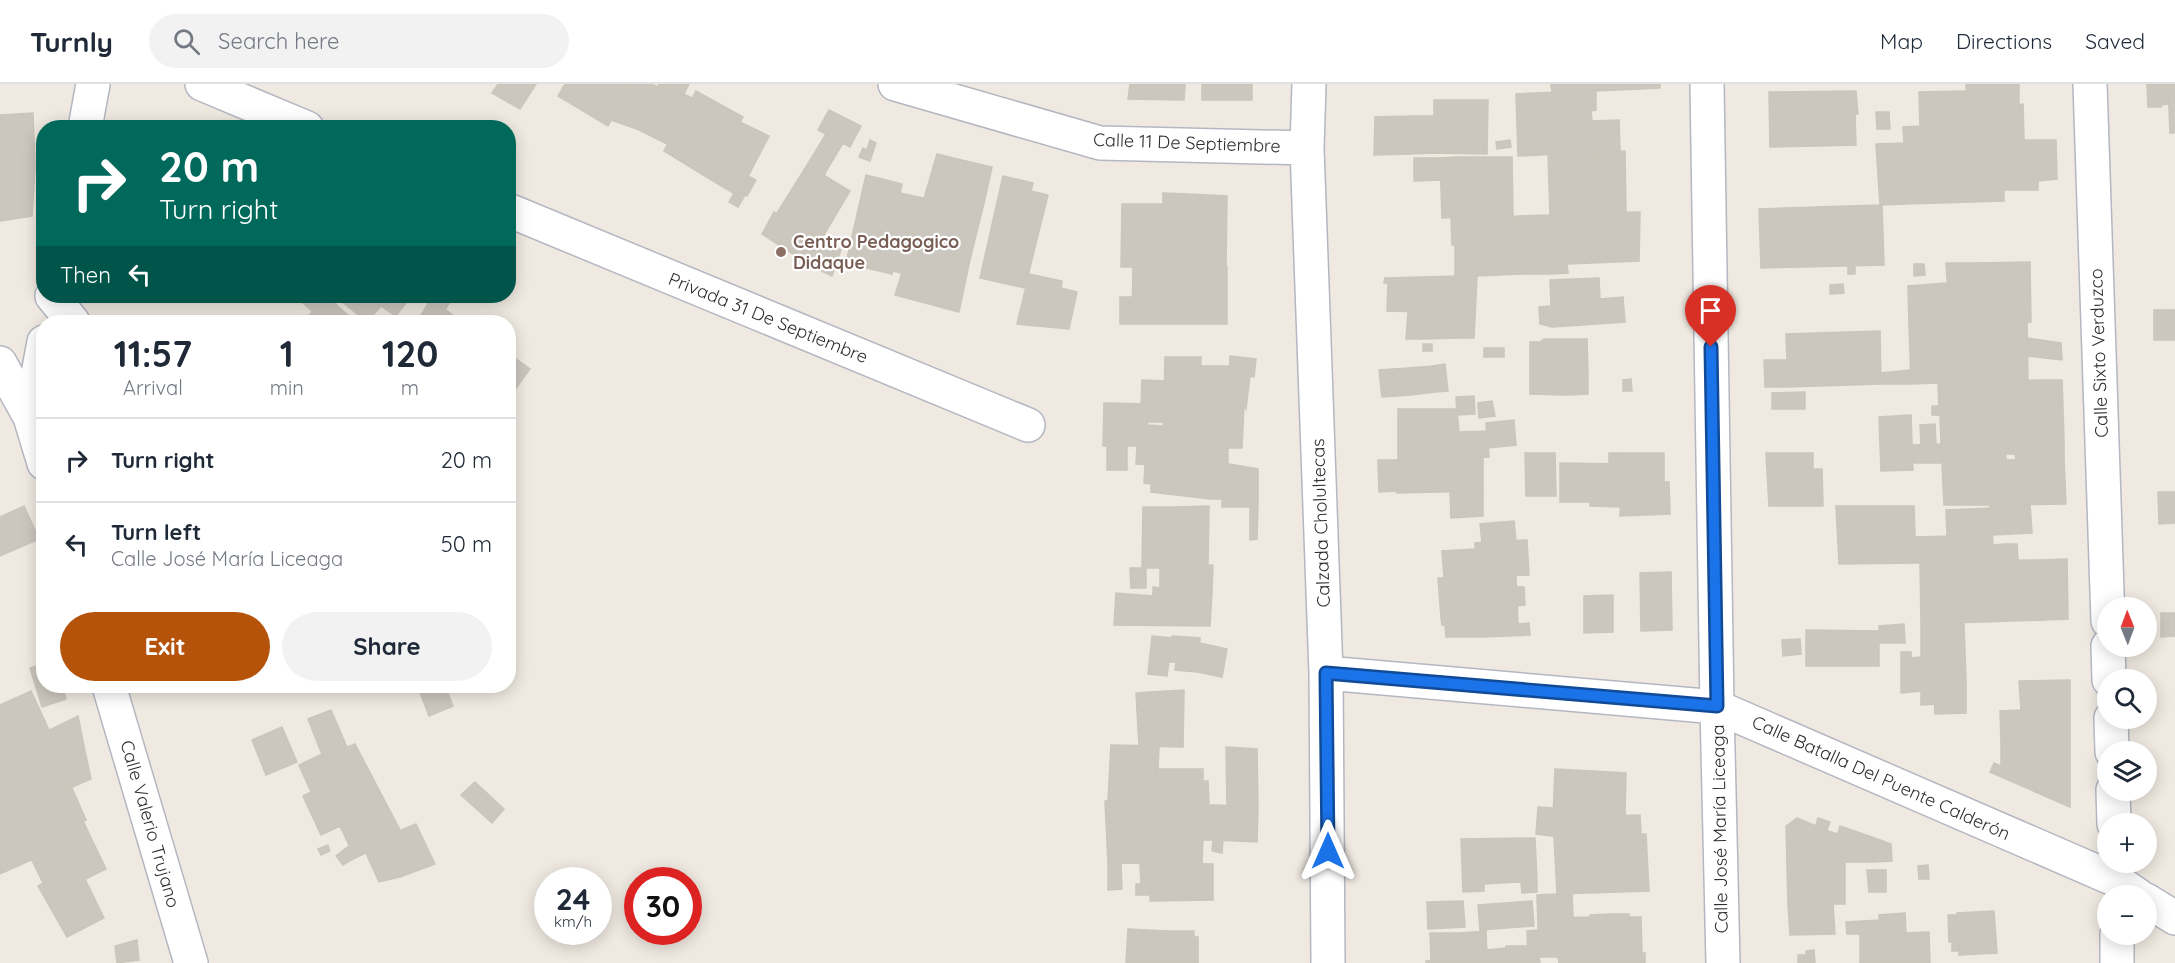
<!DOCTYPE html>
<meta charset="utf-8">
<style>
body{margin:0;font-family:Quicksand,sans-serif;background:#f2f2f3;color:#1f2937;height:100vh;display:flex;flex-direction:column;font-size:22px;white-space:nowrap}
*{box-sizing:border-box;margin:0}
p{font-size:20px;color:#747a83}
.icon{flex:none;width:33px;height:33px;fill:none;stroke:currentColor;stroke-width:2;stroke-linecap:round;stroke-linejoin:round}
.map{position:relative;flex:1;overflow:hidden}
.details{position:absolute;left:36px;top:231px;width:480px;height:378px;display:flex;flex-direction:column;background:#fff;border-radius:24px;box-shadow:0 3px 15px #0003}
.details>*{flex:none}
.guide{position:absolute;left:36px;top:36px;width:480px;height:183px;border-radius:24px;box-shadow:0 3px 15px #0003;background:#00695c;color:#fff;overflow:hidden}
.needle{width:39px;rotate:359deg}
.tools{position:absolute;left:2097px;top:513px;display:grid;gap:12px}
.tools a{display:grid;place-items:center;width:60px;height:60px;border-radius:50%;background:#fff;box-shadow:0 3px 15px #0003;font-size:30px}
.speed{position:absolute;left:534px;top:783px;display:flex;gap:12px;font-size:30px;font-weight:700;text-align:center}
.speed>*{display:grid;place-content:center;width:78px;height:78px;border-radius:50%;background:#fff;box-shadow:0 3px 15px #0003;line-height:1}
.speed small{font-size:15px;font-weight:400}
.speed .limit{border:9px solid #d22;background:#fff;color:#111}
.pin{position:absolute;display:grid;place-items:center;width:51px;height:51px;color:#fff;margin:-62px -26px;border-radius:50% 50% 50% 0;rotate:-45deg;box-shadow:0 0 6px #0007}
.pin .icon{rotate:45deg}
.me{position:absolute;width:66px;margin:-33px;rotate:0deg;stroke-linejoin:round;filter:drop-shadow(0 0 4px #0008)}
.turn{display:flex;align-items:center;gap:21px;height:126px;padding:0 24px;font-size:27px}
.turn .icon{width:78px;height:78px;stroke-width:2.5}
.turn b{display:block;font-size:42px;line-height:51px}
.then{display:flex;align-items:center;height:57px;padding:0 24px;background:#0003;gap:12px;font-size:22px}
.eta{display:flex;justify-content:space-evenly;align-items:center;height:102px;text-align:center}
.eta b{font-size:36px;font-weight:700;line-height:42px}
.action{display:flex;gap:12px;margin-top:auto;padding:12px 24px}
.action a{flex:1;height:69px;border-radius:36px;background:#b45309;color:#fff;font-size:24px;font-weight:700;line-height:69px;text-align:center}
.action a+a{background:#f2f2f3;color:#1f2937}
ul{padding:0;list-style:none}
li{display:flex;align-items:center;gap:18px;height:84px;padding:0 24px;border-top:2px solid #e0e1e3}
li div{flex:1}
li b{display:block;font-size:22px}
li em{font-style:normal}
header{display:flex;align-items:center;gap:36px;box-sizing:border-box;height:84px;padding:0 30px;background:#fff;border-bottom:2px solid #e0e1e3}
header strong{font-size:28px}
nav{display:flex;gap:33px;margin-inline-start:auto;font-size:21px}
.search{width:420px;height:54px;background:#f2f2f3;display:flex;align-items:center;gap:15px;box-sizing:border-box;padding:0 21px;border-radius:33px;color:#747a83;font-size:22px}
.map>svg:first-child{display:block}
.building{fill:#cbc7bf;stroke:#cbc5ba;stroke-width:1.5;fill-rule:evenodd}
.lines{fill:none;stroke-linecap:round;stroke-linejoin:round}
.minor-casing{stroke:#b4b7c1;stroke-width:36}
.minor{stroke:#fff;stroke-width:33}
.route-casing{stroke:#114b97;stroke-width:15}
.route{stroke:#1a73e8;stroke-width:10}
.education-dot{fill:#8d6e63;stroke:#fff;stroke-width:2}
.labels{text-anchor:middle;stroke-width:4.5;stroke-linejoin:round;paint-order:stroke}
.street-label{font-size:18px;fill:#2e2e2e;stroke:#fff}
.education-label{font-size:18px;font-weight:bold;fill:#785e54;stroke:#fff;text-anchor:start}
</style>
<header>
<strong>Turnly</strong>
<div class="search"><svg class="icon" aria-label="search" viewBox="0 0 24 24"><circle cx="10" cy="10" r="6"/><path d="M15 15l6 6"/></svg>Search here</div>
<nav><a>Map</a><a>Directions</a><a>Saved</a></nav>
</header>
<div class="map">
<svg width="2175" height="879" viewBox="0 0 2175 879">
<rect width="100%" height="100%" fill="#efe9e1"/>
<!-- building -->
<path class="building" d="M498 0H536L520 25 492 9Z
M565 0H631L608 42 558 12Z
M631 0H651L658 3 637 45 611 36Z
M659 0H664L692 14 667 60 637 45Z
M664 0H689L684 10Z
M1130 0H1185L1184 16 1128 15Z
M1202 0H1252V16H1202Z
M1551 0H1660V4L1552 9Z
M1966 0H2019V21L2023 20 2024 56 1967 58Z
M2147 0H2168V20L2161 21V23H2148Z
M2168 0H2175V49H2170Z
M1596 6V26L1591 27 1592 37 1619 36 1620 67 1561 70 1557 8Z
M696 7 743 33 728 60 705 47 689 76 712 89 708 94 664 67Z
M1856 7 1858 30 1818 32 1819 62 1770 63 1769 8Z
M1965 7 1967 58 1904 59 1903 43 1920 42 1919 8Z
M1557 8 1561 70 1518 72 1516 10Z
M1434 16H1488L1487 70 1434 69Z
M829 26 861 42 850 63 818 46Z
M1876 28H1889L1890 45H1877Z
M33 29 35 82 0 86V31Z
M1855 30 1856 61 1819 62 1818 32Z
M1409 32 1410 70 1374 71 1375 33Z
M1409 32H1434V69L1410 70Z
M740 38 769 52 738 112 708 94Z
M705 47 728 60 712 89 689 76Z
M826 50 843 59 824 91 807 81Z
M870 56 876 59 870 77 859 73 863 64 867 66Z
M1510 56 1511 63 1497 65 1496 58Z
M2037 56 2038 93 1904 99V59Z
M2037 56H2056L2057 95 2038 97Z
M1904 59 1906 120 1880 121 1876 60Z
M1625 67 1626 129 1600 130 1597 69Z
M1597 69 1600 130 1550 131 1548 70Z
M937 70 966 77 958 113 984 119 969 180 909 166Z
M1457 73H1512L1513 132 1442 134 1440 74Z
M1414 74H1440V96L1414 97Z
M966 77 992 83 984 119 958 113Z
M807 81 850 107 821 156 777 129Z
M35 82 32 132 0 137V86Z
M866 91 902 100 900 109 923 114 901 189 893 187 892 190 846 179Z
M748 92 756 96 747 112 740 108Z
M1003 92 1033 99 1031 107 1048 111 1025 204 980 194Z
M2038 93V106H2004V117L1906 120 1904 99Z
M740 108 745 111 738 123 729 118 734 109 738 112Z
M1163 109 1188 110 1189 120H1163Z
M1188 110 1227 112 1226 183H1121L1122 120H1189Z
M1882 121 1884 181 1801 183V161H1815V123Z
M1815 123V161H1801V183L1761 184 1759 125Z
M774 128 827 160 813 183 762 150Z
M1640 128 1639 177 1567 180 1568 189 1551 190 1550 131Z
M1550 131 1551 190H1521L1519 132Z
M1518 132 1521 190 1478 192 1479 161H1452L1451 133Z
M827 160 841 166 832 192 813 183Z
M1467 160 1479 161 1478 192H1455V161Z
M909 166 969 180 959 228 895 211Z
M2030 178 2031 238 1973 240 1972 214H1978L1977 179Z
M1946 179H1977L1978 214H1972L1973 240H1950Z
M1914 180H1924L1925 191 1914 192Z
M1848 182H1855V190H1848Z
M1133 183H1227V240H1132Z
M1029 190 1062 197 1061 204 1077 208 1069 245 1017 240Z
M1461 192 1458 254 1422 255 1423 228 1387 227 1388 199H1384L1385 194Z
M1461 192H1477L1474 254H1458Z
M1599 194 1600 215 1623 213 1625 238 1552 243 1540 240 1539 223 1551 222 1550 196Z
M1946 199 1950 240 1909 241 1908 202Z
M1843 200 1844 209 1830 210V201Z
M298 212H327L313 228 296 213Z
M327 212 343 227 357 238H303Z
M335 212H393L384 224 381 222 367 238Z
M393 212H396L406 219 396 232 384 224Z
M430 212H453L443 230 426 218Z
M1120 213H1132V240H1120Z
M428 220 443 230 436 238H419L417 237Z
M446 226 462 238H436Z
M2154 226H2175V256H2154Z
M1408 227 1423 228 1422 255H1406Z
M2027 238 2028 297 1938 299 1936 240Z
M1922 240H1936L1938 299 1911 300 1909 241Z
M1880 247 1881 300 1788 303 1786 250Z
M2027 254 2061 259 2062 276 2027 272Z
M1544 255H1565L1566 311 1530 310V258H1540Z
M1565 255H1587L1588 289H1564Z
M1423 260H1432V267H1423Z
M1484 264H1504V273H1484Z
M508 269 530 285 514 307 508 302Z
M1230 272 1256 275 1254 293 1250 292 1246 325 1244 322 1228 321Z
M1165 273H1201L1200 321 1244 322 1242 364 1163 362Z
M1764 276H1787L1788 303H1765Z
M1445 280 1448 307 1435 308 1433 282Z
M1201 282H1229L1228 321H1200Z
M1433 282 1435 308 1411 311 1408 284Z
M1408 284 1411 311 1382 313 1379 286Z
M1910 286 1911 300H1881V289Z
M1565 289H1588V310L1566 311Z
M1631 295 1632 307H1623V296Z
M1142 296 1164 297 1163 338H1147L1149 320 1141 321Z
M2045 296H2062L2064 355 2005 358 2004 297Z
M2004 297 2005 358 1941 360 1940 331H1932V322H1939L1938 299Z
M1805 308V325H1772V309Z
M1474 312 1475 330 1457 331 1456 313Z
M1492 317 1495 332 1479 334 1478 319Z
M1104 319 1149 320 1146 362H1103Z
M1398 325H1457L1461 374 1398 376Z
M1911 331 1913 386 1881 387 1879 333Z
M1514 336 1516 361 1488 364 1486 339Z
M1935 340 1936 360H1921L1920 341Z
M1147 341 1163 342V362H1146Z
M1487 347 1489 373 1461 374 1459 348Z
M2064 355V375L2016 376 2015 370H2006L2005 358Z
M2005 358 2006 376H2002L2005 421H1944L1941 360Z
M1941 360 1942 379H1913V361Z
M1107 362H1127V386H1107Z
M1137 362H1163L1162 381 1136 380Z
M1163 362 1228 364V380L1223 379 1222 391 1212 390 1210 415 1151 408V400L1144 399 1145 380 1162 381Z
M1525 369H1555L1556 412H1526Z
M1609 369H1619L1620 380H1609Z
M1619 369H1664V398H1669L1670 430 1620 432 1622 380H1620Z
M1766 369H1813V385L1767 387Z
M1483 373V407L1397 409 1396 376Z
M2064 375 2066 420 2005 421 2002 376Z
M1378 376H1396L1397 407 1379 408Z
M1223 379 1258 385V423H1222Z
M1560 379 1622 380 1621 423 1590 422V418H1560Z
M1822 385 1823 422H1769L1767 387Z
M1212 390 1222 391 1223 415H1210Z
M1450 407H1483V432L1451 434Z
M2158 408H2175V439L2159 440Z
M2030 420 2032 449 1993 451 1992 424H1990V421Z
M24 422 39 455 0 472V433Z
M1209 422 1208 481 1178 483V423Z
M1836 422H1914L1916 479 1839 480Z
M1143 423H1178V483L1142 484Z
M1250 423H1258L1257 455 1250 456Z
M1992 424 1993 477 1953 478 1951 452H1947L1946 426Z
M1514 437 1516 457 1482 459 1480 440Z
M1951 452 1953 478 1916 479 1915 453Z
M1527 456 1529 491 1444 494 1442 467 1475 465V459Z
M2005 460H2017L2018 476 1993 477V461Z
M2067 475 2068 535 2044 536 2043 476Z
M2031 476H2043L2044 536 1921 540 1920 479Z
M1213 481 1212 508 1160 507V483Z
M1130 484H1146V504H1131Z
M1671 488 1672 546 1641 547 1640 489Z
M1498 492H1516L1518 540 1529 539 1530 551 1483 553 1481 493Z
M1462 493H1481L1483 553H1473L1472 531 1441 534 1438 494Z
M1153 503 1160 504V507L1212 508 1210 542 1114 541 1116 509 1153 512ZM1138 520 1153 524 1150 538 1135 534Z
M1517 503H1524L1525 521 1517 522Z
M1613 511V548L1584 549V512Z
M1138 520 1153 524 1150 538 1135 534Z
M2161 529H2175V552L2161 553Z
M1472 531 1473 553H1446L1445 541H1442L1441 534Z
M1964 539 1966 597 1921 598V540Z
M1904 540 1905 559H1879V542Z
M1806 546 1879 547V582H1806Z
M1152 552 1172 554 1167 592 1148 590Z
M1172 552 1200 554 1197 588 1175 586 1176 578H1169Z
M1800 555 1801 570 1783 572 1782 556Z
M1200 559 1227 565 1222 593 1197 588Z
M1901 568H1911V574L1920 573 1921 607 1901 609Z
M44 580V602H65H62L66 615 42 623 30 584Z
M2070 596V657L2001 659 2000 627 2021 626 2019 597Z
M1966 597V629L1935 630 1934 598Z
M1921 598H1934V620L1921 621Z
M404 602H445L453 622 429 632 418 603 406 608Z
M1184 606 1183 663 1139 662 1136 609Z
M31 607 49 646 0 670V621Z
M331 626 347 663 323 673 308 635Z
M78 632 85 667 31 691 43 716 5 734 0 722V670Z
M282 643 297 678 266 691 252 656Z
M2070 657V723L1990 688 1994 679 2001 682V659Z
M355 660 400 746 387 752 390 758 355 774 340 742 321 751 303 712 311 708 299 681 322 670 323 673Z
M1111 661 1159 662 1158 685H1156L1155 719 1108 717Z
M1226 663 1257 665 1258 723 1227 722Z
M85 667 91 695 70 704 59 679Z
M59 679 70 704 43 716 31 691Z
M1156 685H1203V720L1155 719Z
M1555 685 1609 688 1606 737 1553 734Z
M1609 688 1626 689 1625 732H1607Z
M1203 697H1208L1209 721 1203 720Z
M475 698 504 725 492 739 461 711Z
M72 704 86 736 22 766 8 733Z
M1105 717 1193 720V755H1203L1202 780 1108 779Z
M1193 720 1258 723 1257 758 1193 755Z
M0 722 5 734 8 733 22 766 26 764 31 776 0 790Z
M1538 723 1552 724 1551 752 1536 750Z
M1640 731 1641 750 1612 751 1611 732Z
M1607 732H1611L1612 751H1604Z
M1553 734 1606 737 1604 751 1551 752Z
M1797 734 1828 747V778H1845V820H1788L1786 742Z
M1818 734 1830 738 1827 746 1816 741Z
M83 737 106 785 50 813 26 764Z
M416 740 435 780 400 793 379 798 366 769 390 758 387 752Z
M1840 742 1872 753 1873 778H1828V747L1838 750Z
M1646 750 1649 807 1557 810 1554 752Z
M1872 753 1891 760 1892 777 1873 778Z
M1535 754 1537 797 1484 800V807L1463 808 1461 755Z
M1213 756H1223L1222 769 1212 767Z
M328 761 330 767 321 771 318 765Z
M349 762 355 774 343 781 336 772Z
M1108 779H1121L1122 805 1108 806Z
M1150 779 1213 780V816L1150 817Z
M1150 779V811H1136V800H1141L1140 780Z
M1928 781 1929 795H1919L1918 782Z
M1867 786H1886V808H1869Z
M85 795 104 834 67 853 38 802 43 799 50 813Z
M1537 797V808L1522 809 1521 799Z
M1556 810 1558 873H1539L1537 811Z
M1556 810H1572L1573 833 1556 834Z
M1463 817 1465 843 1428 845 1427 818Z
M1532 817 1534 842 1480 846 1478 821Z
M1833 819 1835 850 1790 851 1788 820Z
M1994 827 1997 869 1959 871 1957 829Z
M1905 829 1906 849 1880 850 1879 831Z
M1608 830 1609 871H1591L1590 831Z
M1608 830H1629V833H1641L1642 869 1609 871Z
M1948 831H1957L1959 867H1952V858H1949Z
M1590 833 1591 871 1558 873 1556 834Z
M1879 836 1880 850H1847L1846 838Z
M1128 845 1165 847V879H1126Z
M1538 846 1539 873H1528L1527 847Z
M1165 847H1194V853H1198V879H1165Z
M1486 847 1487 875 1460 876 1459 849Z
M1929 848 1930 879H1905V849Z
M1430 849H1459L1460 876 1431 877Z
M1905 849V879H1860V850Z
M137 856 139 876 117 879 115 862Z
M1506 862H1527L1528 873 1506 874Z
M1506 864V874L1487 875V866Z
M1814 866 1815 879H1798V871H1806V867Z
M1645 869V879H1559L1558 873Z
M1539 873 1540 879H1483V875Z
M1483 875V879H1426V877Z"/>
<g class="lines">
<defs>
<path id="minor" d="M202 0 307 44
M895 0 1100 59 1307 64
M1309 0 1307 64 1326 589 1328 879
M1707 0 1717 623 1723 879
M2090 0 2108 537
M85 44 93 0
M508 126 1028 341
M52 212 73 238
M0 279 30 333 44 379
M30 333 44 258
M2108 562 2109 596
M1326 589 1717 623 2116 796 2139 812
M109 602 191 879
M2111 634 2112 668
M2113 706 2114 740
M2146 816 2175 834
M2117 850V879"/>
</defs>
<!-- minor casing -->
<use href="#minor" class="minor-casing"/>
<!-- minor -->
<use href="#minor" class="minor"/>
</g>
<g class="lines">
<defs>
<path id="route" d="M1328 767 1326 589 1717 622 1711 263"/>
</defs>
<!-- route casing -->
<use href="#route" class="route-casing"/>
<!-- route -->
<use href="#route" class="route"/>
</g>
<!-- markers -->
<circle class="education-dot" cx="781" cy="168" r="6"/>
<g class="labels">
<!-- street labels -->
<g class="street-label">
<text transform="translate(1187 59) rotate(2)" y="6">Calle 11 De Septiembre</text>
<text transform="translate(768 234) rotate(22)" y="6">Privada 31 De Septiembre</text>
<text transform="translate(2099 269) rotate(-92)" y="6">Calle Sixto Verduzco</text>
<text transform="translate(1321 439) rotate(-92)" y="6">Calzada Cholultecas</text>
<text transform="translate(1881 694) rotate(24)" y="6">Calle Batalla Del Puente Calderón</text>
<text transform="translate(150 740) rotate(74)" y="6">Calle Valerio Trujano</text>
<text transform="translate(1720 745) rotate(-91)" y="6">Calle José María Liceaga</text>
</g>
<!-- education labels -->
<g class="education-label">
<text x="793" y="164">Centro Pedagogico<tspan x="793" dy="21">Didaque</tspan></text>
</g>
</g>
</svg>
<div class="tools">
<a><svg class="needle" viewBox="-14 -14 28 28"><path d="M0-13l5 13h-10z" fill="#e53935"/><path d="M0 13l5-13h-10z" fill="#747a83"/></svg></a>
<a><svg class="icon" aria-label="search" viewBox="0 0 24 24"><circle cx="10" cy="10" r="6"/><path d="M15 15l6 6"/></svg></a>
<a><svg class="icon" aria-label="layers" viewBox="0 0 24 24"><path d="M12 4l9 5-9 5-9-5zM3 14l9 5 9-5"/></svg></a>
<a>+</a>
<a>−</a>
</div>
<div class="speed"><div>24<small>km/h</small></div><div class="limit">30</div></div>
<div class="pin" style="left:1711px;top:263px;background:#d93025"><svg class="icon" aria-label="arrive" viewBox="0 0 24 24"><path d="M6 21V4h12l-3 4 3 4H6"/></svg></div>
<svg class="me" style="left:1328px;top:767px" viewBox="-20 -20 40 40"><path d="M0-17L14 15 0 8-14 15z" fill="#1a73e8" stroke="#fff" stroke-width="4"/></svg>
<div class="guide">
<div class="turn"><svg class="icon" aria-label="right" viewBox="0 0 24 24"><path d="M7 20v-9h11M14 6l5 5-5 5"/></svg><div><b>20 m</b>Turn right</div></div>
<div class="then">Then<svg class="icon" aria-label="left" viewBox="0 0 24 24"><path d="M17 20v-9H6M10 6l-5 5 5 5"/></svg></div>
</div>
<section class="details">
<div class="eta">
<div><b>11:57</b><p>Arrival</p></div>
<div><b>1</b><p>min</p></div>
<div><b>120</b><p>m</p></div>
</div>
<ul>
<li><svg class="icon" aria-label="right" viewBox="0 0 24 24"><path d="M7 20v-9h11M14 6l5 5-5 5"/></svg><div><b>Turn right</b></div><em>20 m</em></li>
<li><svg class="icon" aria-label="left" viewBox="0 0 24 24"><path d="M17 20v-9H6M10 6l-5 5 5 5"/></svg><div><b>Turn left</b><p>Calle José María Liceaga</p></div><em>50 m</em></li>
</ul>
<div class="action"><a>Exit</a><a>Share</a></div>
</section>
</div>
